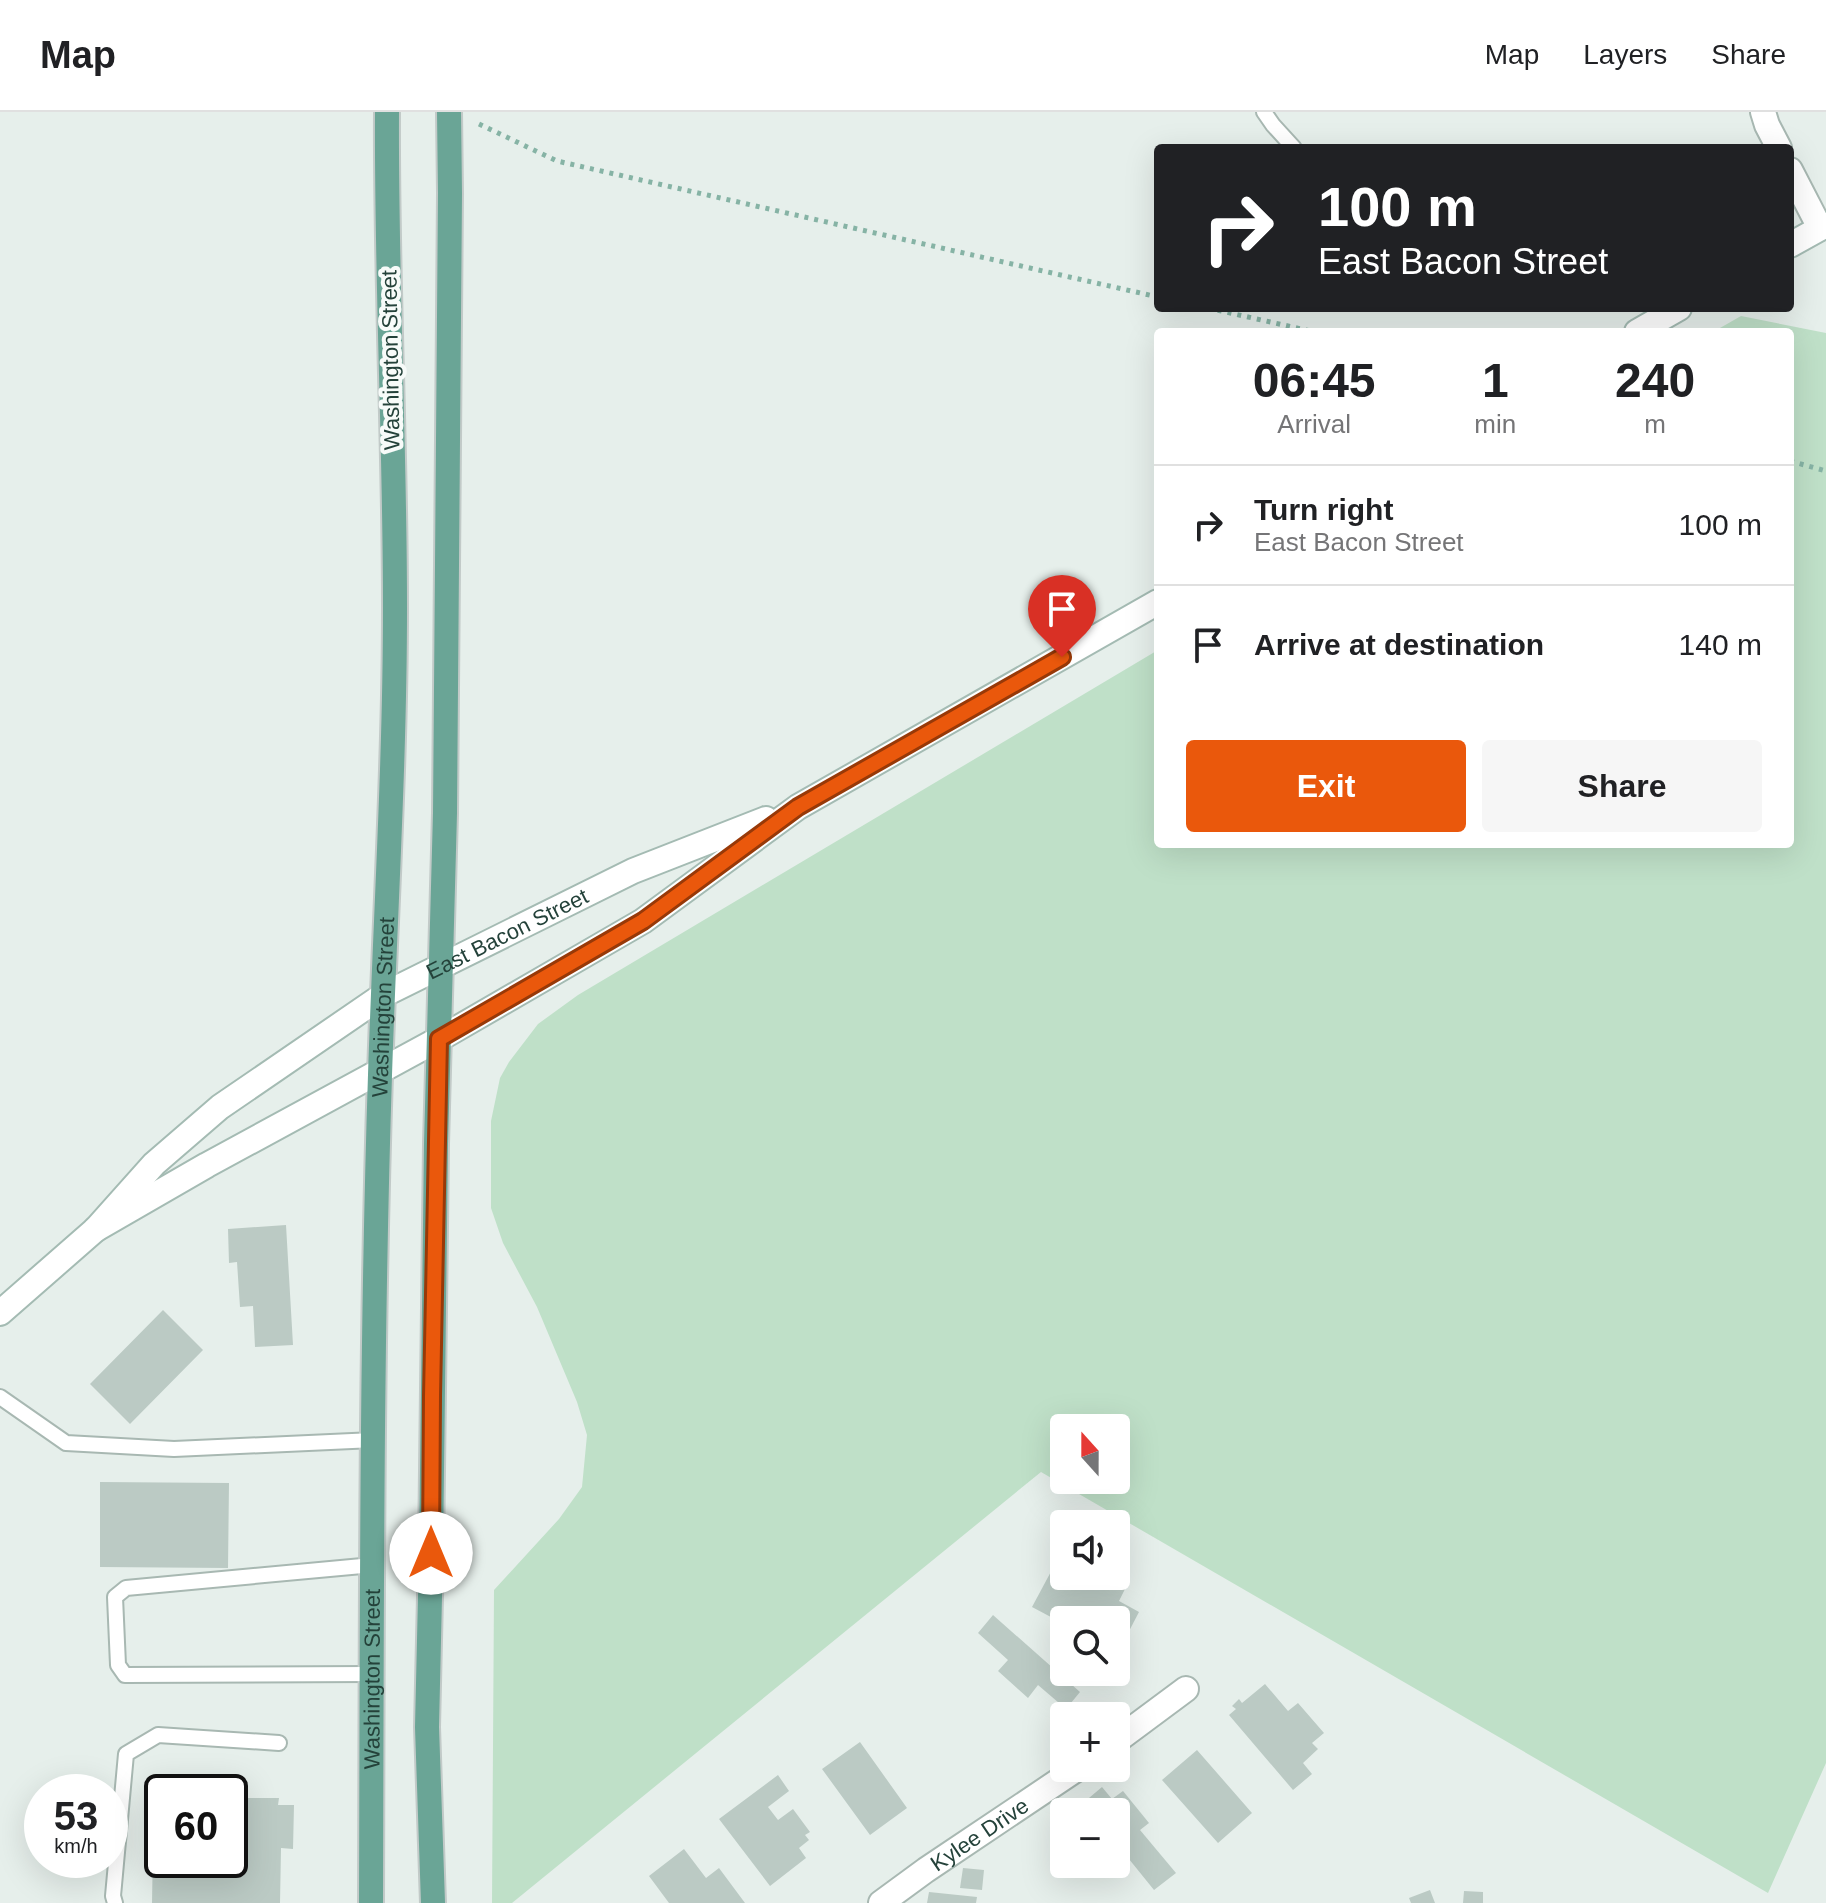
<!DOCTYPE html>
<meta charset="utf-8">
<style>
body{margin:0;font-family:Arial,sans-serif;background:#f6f6f6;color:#202124;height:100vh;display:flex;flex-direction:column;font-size:30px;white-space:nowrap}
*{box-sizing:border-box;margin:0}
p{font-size:26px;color:#757577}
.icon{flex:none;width:44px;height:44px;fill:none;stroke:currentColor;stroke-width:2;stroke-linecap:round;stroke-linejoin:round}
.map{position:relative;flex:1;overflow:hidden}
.drawer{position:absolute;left:1154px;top:216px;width:640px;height:520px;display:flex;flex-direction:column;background:#fff;border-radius:8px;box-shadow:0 8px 32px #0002}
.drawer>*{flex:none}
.banner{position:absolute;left:1154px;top:32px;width:640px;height:168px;border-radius:8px;box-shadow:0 8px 32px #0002;background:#202124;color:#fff;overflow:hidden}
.needle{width:52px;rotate:339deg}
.buttons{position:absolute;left:1050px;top:1302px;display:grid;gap:16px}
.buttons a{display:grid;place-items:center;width:80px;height:80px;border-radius:8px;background:#fff;box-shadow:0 8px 32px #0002;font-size:40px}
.speed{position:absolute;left:24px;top:1662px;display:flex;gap:16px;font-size:40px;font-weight:700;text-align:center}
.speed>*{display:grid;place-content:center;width:104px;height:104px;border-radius:50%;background:#fff;box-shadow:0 8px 32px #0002;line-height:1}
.speed small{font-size:20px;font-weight:400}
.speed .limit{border:4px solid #111;border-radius:12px;background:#fff;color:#111}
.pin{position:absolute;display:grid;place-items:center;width:68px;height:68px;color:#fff;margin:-82px -34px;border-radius:50% 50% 50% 0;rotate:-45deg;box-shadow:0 0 8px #0007}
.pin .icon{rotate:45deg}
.me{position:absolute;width:88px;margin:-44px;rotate:0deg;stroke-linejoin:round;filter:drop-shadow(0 0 6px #0008)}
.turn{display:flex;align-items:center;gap:28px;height:168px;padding:0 32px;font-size:36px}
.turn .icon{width:104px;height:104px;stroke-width:2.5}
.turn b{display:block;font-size:56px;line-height:68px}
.eta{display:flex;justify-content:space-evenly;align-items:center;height:136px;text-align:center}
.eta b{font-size:48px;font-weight:600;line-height:56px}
.cta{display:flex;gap:16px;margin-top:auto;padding:16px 32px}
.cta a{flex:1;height:92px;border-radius:8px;background:#ea580c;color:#fff;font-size:32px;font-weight:600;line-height:92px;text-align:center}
.cta a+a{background:#f6f6f6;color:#202124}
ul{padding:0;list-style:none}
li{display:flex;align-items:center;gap:24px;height:120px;padding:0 32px;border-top:2px solid #e0e0e0}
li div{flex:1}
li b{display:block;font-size:30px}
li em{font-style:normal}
header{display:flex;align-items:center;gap:48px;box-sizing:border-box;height:112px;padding:0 40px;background:#fff;border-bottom:2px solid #e0e0e0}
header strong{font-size:38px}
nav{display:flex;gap:44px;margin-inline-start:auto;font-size:28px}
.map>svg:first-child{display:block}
.green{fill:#bfe0c8;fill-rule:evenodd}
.building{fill:#bbcac4}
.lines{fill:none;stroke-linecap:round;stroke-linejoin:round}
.service-casing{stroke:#a8b8b2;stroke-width:18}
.minor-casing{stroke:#a8b8b2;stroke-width:28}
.secondary-casing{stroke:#a4bbb3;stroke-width:28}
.primary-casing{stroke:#c2cac8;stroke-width:28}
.path{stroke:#86b3a5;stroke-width:5;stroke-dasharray:4 6;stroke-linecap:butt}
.service{stroke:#fff;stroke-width:14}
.minor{stroke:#fff;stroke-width:24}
.secondary{stroke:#fff;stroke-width:24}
.primary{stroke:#6aa596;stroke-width:24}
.route-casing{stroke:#983908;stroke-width:20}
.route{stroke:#ea580c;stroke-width:14}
.labels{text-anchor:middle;stroke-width:8;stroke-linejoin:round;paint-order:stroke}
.street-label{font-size:22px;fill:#24423a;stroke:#f7fbf9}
</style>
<header>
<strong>Map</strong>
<nav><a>Map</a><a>Layers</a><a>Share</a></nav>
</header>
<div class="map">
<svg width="1826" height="1791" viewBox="0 0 1826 1791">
<rect width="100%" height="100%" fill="#e6efeb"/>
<!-- green -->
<path class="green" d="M1741 204 1826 221V1651L1768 1781 1041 1360 512 1791H492L494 1478 559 1407 582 1375 587 1323 577 1290 537 1195 503 1131 491 1096V1009L500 966 509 950 538 912 578 883 1158 538V732H1790V220H1713ZM1064 1316H1116V1368H1064Z"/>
<!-- building -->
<path class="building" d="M286 1113 293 1233 255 1235 253 1194 240 1195 237 1150 229 1151 228 1117Z
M163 1198 203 1238 130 1312 90 1272Z
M100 1370 229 1371 228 1456 100 1455Z
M1054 1454 1064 1460V1464H1072L1079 1467 1080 1464H1107L1126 1475 1119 1489 1139 1500 1116 1544V1508H1064V1512L1032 1495Z
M993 1503 1080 1580 1066 1597 1038 1573 1028 1586 998 1559 1008 1548 978 1521Z
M1265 1572 1288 1599 1298 1591 1324 1621 1312 1631 1318 1637 1303 1651 1312 1662 1293 1678 1229 1603 1236 1597 1232 1594 1239 1587 1242 1591Z
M860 1630 907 1696 870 1723 822 1657Z
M1197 1638 1252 1701 1218 1731 1162 1668Z
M778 1663 789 1679 768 1695 778 1708 793 1697 810 1720 805 1723 809 1728 799 1736 806 1746 770 1774 719 1707Z
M1102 1675 1112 1687 1123 1679 1149 1711 1140 1718 1176 1761 1154 1778 1116 1731V1700H1091L1083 1691Z
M230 1686H279L278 1693H294L293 1737 281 1736 280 1791H152L153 1734 147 1733V1706H162V1748H230Z
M684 1737 706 1766 719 1756 745 1791H669L649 1764Z
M963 1756 984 1758 982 1778 960 1776Z
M1430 1778 1435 1791H1411L1409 1786Z
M1464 1779 1483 1780V1791H1463Z
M929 1780 977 1785 976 1791H927Z"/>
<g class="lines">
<defs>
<path id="service" d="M1264 0 1273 13 1294 36
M0 1285 66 1331 174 1337 374 1328
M371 1562 125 1563 118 1553 115 1485 126 1476 373 1453
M115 1791 113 1784 126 1642 158 1623 279 1631"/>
<g id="minor">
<path d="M1763 0 1767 13 1779 36"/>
<path d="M1790 58 1820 116"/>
<path d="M1116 1629 1186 1577"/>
<path id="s1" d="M881 1791 926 1758 1078 1656"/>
</g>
<g id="secondary">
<path d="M1790 133 1826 113"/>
<path d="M1637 220 1679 196"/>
<path d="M96 1117 207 1053 439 927 643 809 798 695 1158 490"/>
<path id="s2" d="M0 1201 96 1117 154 1052 220 995 385 882 633 759 766 707"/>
</g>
<g id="primary">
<path id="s3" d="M371 1791C372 1515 371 1239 380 963 385 807 395 651 395 495 395 330 386 165 387 0"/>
<path d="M433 1791 427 1615 431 1441 436 1032 445 701 450 81 449 0"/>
</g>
</defs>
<!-- service casing -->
<use href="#service" class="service-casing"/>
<!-- minor casing -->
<use href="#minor" class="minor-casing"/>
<!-- secondary casing -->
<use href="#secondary" class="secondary-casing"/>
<!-- primary casing -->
<use href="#primary" class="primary-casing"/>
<!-- path -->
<path class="path" d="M479 12 557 49 1158 185
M1208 196 1315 220
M1790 349 1826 359"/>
<!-- service -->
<use href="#service" class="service"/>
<!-- minor -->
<use href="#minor" class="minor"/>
<!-- secondary -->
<use href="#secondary" class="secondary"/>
<!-- primary -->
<use href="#primary" class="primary"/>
</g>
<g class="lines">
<defs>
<path id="route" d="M431 1441 432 1284 439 927 643 809 798 695 1062 545"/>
</defs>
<!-- route casing -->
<use href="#route" class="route-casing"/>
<!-- route -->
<use href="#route" class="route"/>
</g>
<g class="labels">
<!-- street labels -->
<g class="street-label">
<text transform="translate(390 248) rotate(-91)" y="8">Washington Street</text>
<text dy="8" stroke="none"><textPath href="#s2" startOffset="638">East Bacon Street</textPath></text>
<text dy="8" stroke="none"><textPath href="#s3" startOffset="896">Washington Street</textPath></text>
<text dy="8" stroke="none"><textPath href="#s3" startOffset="224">Washington Street</textPath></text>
<text dy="8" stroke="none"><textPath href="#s1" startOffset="120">Kylee Drive</textPath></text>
</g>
</g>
</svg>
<div class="buttons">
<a><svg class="needle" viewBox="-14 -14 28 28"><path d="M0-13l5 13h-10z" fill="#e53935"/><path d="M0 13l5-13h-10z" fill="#757577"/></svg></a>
<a><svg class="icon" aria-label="sound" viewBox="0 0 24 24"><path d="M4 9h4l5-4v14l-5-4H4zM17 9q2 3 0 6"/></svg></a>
<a><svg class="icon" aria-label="search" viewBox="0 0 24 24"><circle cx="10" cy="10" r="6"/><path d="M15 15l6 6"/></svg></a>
<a>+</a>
<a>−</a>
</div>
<div class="speed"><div>53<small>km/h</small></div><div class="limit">60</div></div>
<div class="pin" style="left:1062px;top:545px;background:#d93025"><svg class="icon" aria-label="arrive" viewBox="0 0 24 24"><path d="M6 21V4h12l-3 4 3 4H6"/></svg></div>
<svg class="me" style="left:431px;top:1441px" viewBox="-20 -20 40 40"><circle r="19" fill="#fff"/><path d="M0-13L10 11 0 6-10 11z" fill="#ea580c"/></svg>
<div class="banner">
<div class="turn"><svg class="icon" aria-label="right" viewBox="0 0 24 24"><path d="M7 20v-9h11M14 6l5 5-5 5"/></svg><div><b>100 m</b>East Bacon Street</div></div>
</div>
<section class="drawer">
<div class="eta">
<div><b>06:45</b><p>Arrival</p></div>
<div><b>1</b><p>min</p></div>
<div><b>240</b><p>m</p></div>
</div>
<ul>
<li><svg class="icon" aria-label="right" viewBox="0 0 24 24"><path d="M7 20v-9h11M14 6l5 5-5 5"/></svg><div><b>Turn right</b><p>East Bacon Street</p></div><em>100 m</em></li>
<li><svg class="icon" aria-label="arrive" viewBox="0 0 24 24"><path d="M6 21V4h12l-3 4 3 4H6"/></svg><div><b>Arrive at destination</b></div><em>140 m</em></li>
</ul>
<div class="cta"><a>Exit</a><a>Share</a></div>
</section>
</div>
